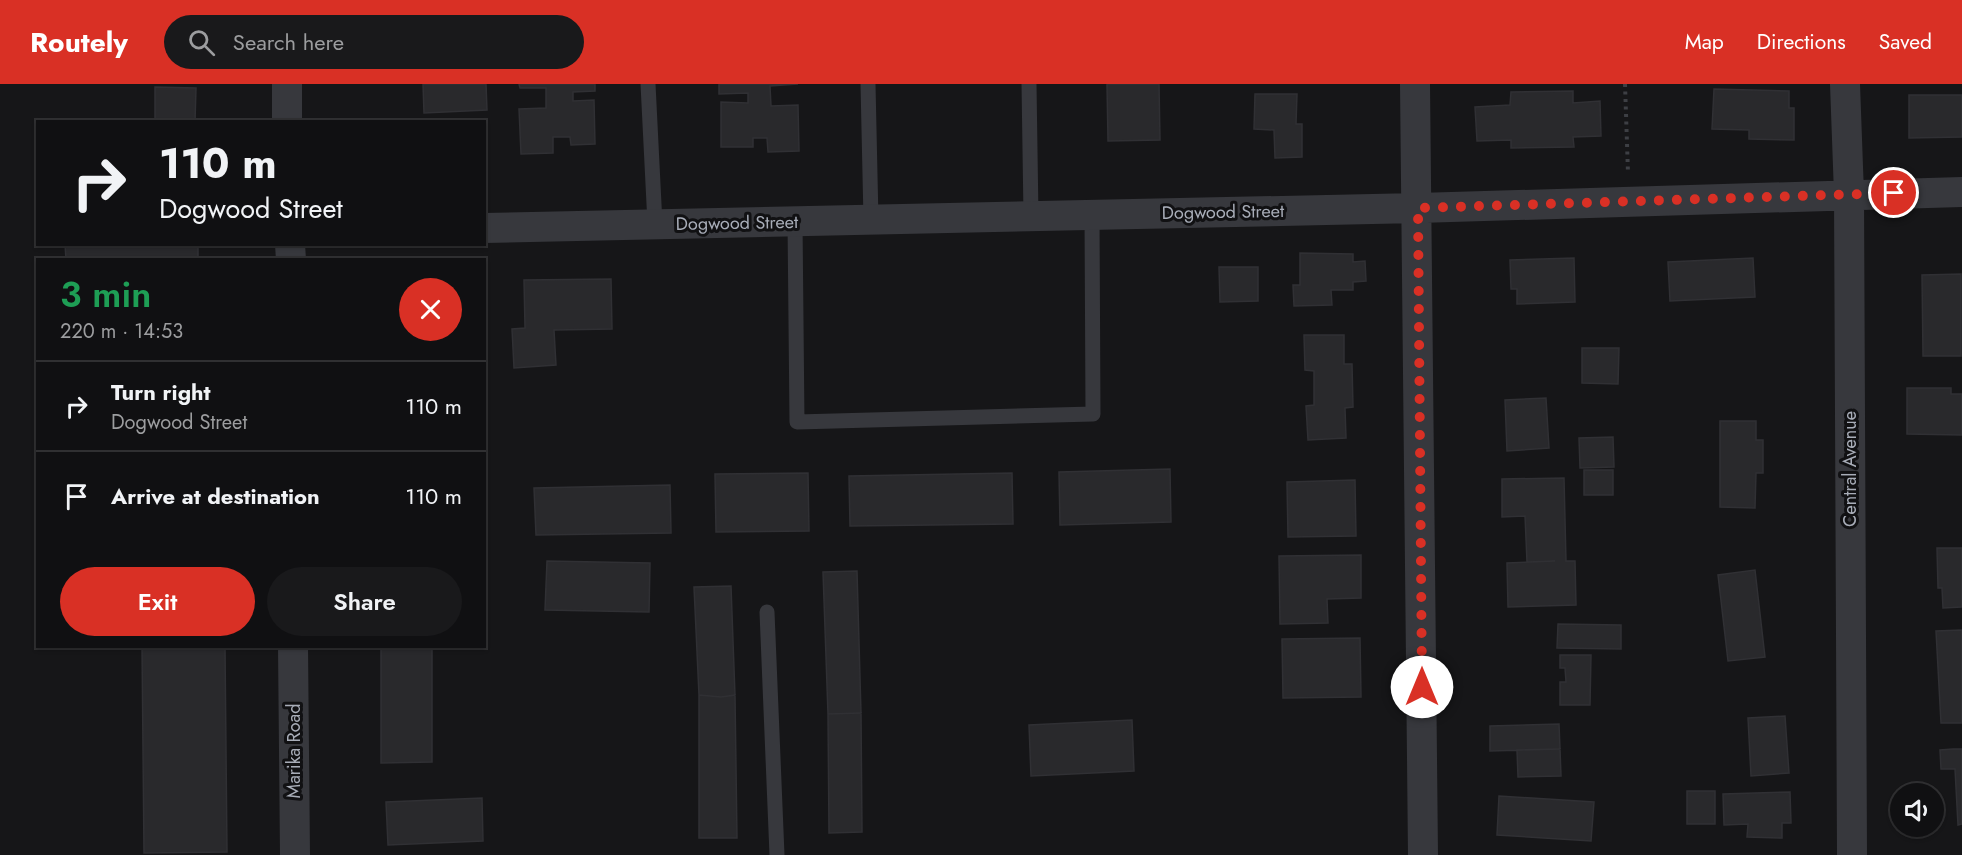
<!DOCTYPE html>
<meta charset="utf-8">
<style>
body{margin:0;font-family:Jost,sans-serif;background:#19191b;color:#f1f3f6;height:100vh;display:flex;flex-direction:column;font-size:22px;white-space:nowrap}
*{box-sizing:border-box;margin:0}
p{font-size:20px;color:#9c9d9f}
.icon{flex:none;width:33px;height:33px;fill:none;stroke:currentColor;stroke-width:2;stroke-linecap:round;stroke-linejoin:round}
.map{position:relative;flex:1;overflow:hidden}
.details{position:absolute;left:36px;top:174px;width:450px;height:390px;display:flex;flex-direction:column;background:#101012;border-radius:0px;box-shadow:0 2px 4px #0004,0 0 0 2px #303032}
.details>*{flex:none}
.guide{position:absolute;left:36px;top:36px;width:450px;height:126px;border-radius:0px;box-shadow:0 2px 4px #0004,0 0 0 2px #303032;background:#101012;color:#f1f3f6;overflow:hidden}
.controls{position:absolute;left:1890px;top:699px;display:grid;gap:12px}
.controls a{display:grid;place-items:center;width:54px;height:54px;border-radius:50%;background:#101012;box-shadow:0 2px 4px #0004,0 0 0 2px #303032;font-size:30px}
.pin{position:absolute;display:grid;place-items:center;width:51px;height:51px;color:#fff;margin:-26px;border:3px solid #fff;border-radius:50%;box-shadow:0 2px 6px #0007}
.me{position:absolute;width:66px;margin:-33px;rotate:0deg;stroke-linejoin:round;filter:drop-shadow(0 0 4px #0008)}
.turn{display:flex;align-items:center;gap:21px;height:126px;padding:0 24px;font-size:27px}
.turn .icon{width:78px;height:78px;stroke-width:2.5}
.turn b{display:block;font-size:42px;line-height:51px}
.round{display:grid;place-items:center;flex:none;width:63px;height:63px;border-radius:32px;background:#19191b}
.head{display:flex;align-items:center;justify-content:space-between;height:102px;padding:0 24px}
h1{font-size:36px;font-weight:600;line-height:45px;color:#1e9e55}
.cta{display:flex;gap:12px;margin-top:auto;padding:12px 24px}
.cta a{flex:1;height:69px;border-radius:36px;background:#d93025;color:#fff;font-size:24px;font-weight:600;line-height:69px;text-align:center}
.cta a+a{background:#19191b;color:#f1f3f6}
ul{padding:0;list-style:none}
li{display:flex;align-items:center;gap:18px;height:90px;padding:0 24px;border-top:2px solid #303032}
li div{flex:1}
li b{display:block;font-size:22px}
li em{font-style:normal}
header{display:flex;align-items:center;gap:36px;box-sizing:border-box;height:84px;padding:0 30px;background:#d93025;color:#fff}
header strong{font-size:28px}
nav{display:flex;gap:33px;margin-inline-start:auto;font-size:21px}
.search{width:420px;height:54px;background:#19191b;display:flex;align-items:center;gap:15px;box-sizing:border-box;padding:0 21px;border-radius:33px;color:#9c9d9f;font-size:22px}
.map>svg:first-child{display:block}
.building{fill:#29292c;stroke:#303034;stroke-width:1.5}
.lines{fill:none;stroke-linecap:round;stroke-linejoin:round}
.path{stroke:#3d3f44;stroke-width:4;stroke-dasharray:3 4.5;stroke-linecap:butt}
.lane{stroke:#37383d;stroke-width:15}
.street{stroke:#37383d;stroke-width:30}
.route{stroke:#d93025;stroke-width:10;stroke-dasharray:0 18}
.labels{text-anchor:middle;stroke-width:6;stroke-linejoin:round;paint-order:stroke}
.street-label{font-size:18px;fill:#a8adb8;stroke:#111113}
</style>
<header>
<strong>Routely</strong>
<div class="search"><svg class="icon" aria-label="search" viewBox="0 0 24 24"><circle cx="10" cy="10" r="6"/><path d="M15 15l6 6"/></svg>Search here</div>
<nav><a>Map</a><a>Directions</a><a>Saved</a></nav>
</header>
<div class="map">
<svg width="1962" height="771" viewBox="0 0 1962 771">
<rect width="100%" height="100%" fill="#161618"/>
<!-- building -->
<path class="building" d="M423 0H486L487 26 424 29Z
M519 0H595V7L573 8V17L594 16 595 60 571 61 570 53H553V69L521 70 519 25 546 24V4H520Z
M719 0H798L770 2 771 22 798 21 799 67 768 68 767 54H753V63H721V18L748 19V9L719 10Z
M1107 0H1159L1160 56 1108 57Z
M155 3 196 4 195 38H155Z
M1714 5 1789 7V24H1794V56L1749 55V46L1712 45Z
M1573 7V19L1600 17 1601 52 1573 53 1574 63 1511 64V56L1477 57 1475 23 1510 21 1511 8Z
M1255 10H1297L1296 40H1302V73L1275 74 1274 46 1254 45Z
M1909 11H1962V53L1909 54Z
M65 160H198V176H66Z
M1300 169 1353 170V178L1365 177 1366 197 1353 198V206H1331L1332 221 1294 222 1293 201H1300Z
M1574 174 1575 218 1517 220V205H1511L1510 176Z
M1753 174 1755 213 1670 217 1668 178Z
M1219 183H1258V217L1220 218Z
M1961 190V272H1923L1922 191Z
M611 195 612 245 554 246 556 281 514 284 512 245 525 244 524 196Z
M1304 251H1344V280H1352L1353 323 1345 324 1346 354 1308 356 1306 322 1314 321V287L1305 286Z
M1582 264H1619L1618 300 1582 299Z
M1907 304H1951V310H1962V351L1907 350Z
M1546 314 1549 364 1507 367 1505 316Z
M1720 337H1756V356H1763V389H1756L1755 424 1720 423Z
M1613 353 1614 383 1580 384 1579 354Z
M1170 385 1171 438 1060 441 1059 388Z
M1584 386H1613V411H1584Z
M808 389 809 447 716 448 715 390Z
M1012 389 1013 440 850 442 849 392Z
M1564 394 1566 477H1575L1576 521 1508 523 1507 479 1555 477 1527 478 1525 432 1502 433V395Z
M1355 396 1356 452 1288 453 1287 398Z
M670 401 671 449 536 451 534 404Z
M1937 464H1962V523L1943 524 1942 504H1938Z
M1361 471V514L1327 515 1328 539 1280 540 1279 472Z
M547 477 650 479 649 528 545 526Z
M1755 486 1765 573 1728 577 1718 491Z
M857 487 861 629 828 630 823 488Z
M731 502 735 611 721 613 699 611 694 503Z
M1558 540 1621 541V565L1557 564Z
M1962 546V639H1941L1936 547Z
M1360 554 1361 613 1283 614 1282 555Z
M142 562H225L227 768 144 769Z
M381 562H432V678L381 679Z
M1560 571H1591L1590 621H1560V598H1566L1565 584H1560Z
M699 611 721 613 735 611 737 754H699Z
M861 629 862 748 829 749 828 630Z
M1785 632 1789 689 1751 692 1748 634Z
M1132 636 1134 687 1031 692 1029 641Z
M1559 640 1560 665 1490 667V642Z
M1560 665 1561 692 1518 693 1517 666Z
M1953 665H1962V740L1958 741 1955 685H1941L1940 666Z
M1687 707H1715V740H1687Z
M1790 708 1791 739H1782V754L1747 753 1748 740 1724 741 1723 710Z
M1499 712 1594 718 1591 757 1497 751Z
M482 714 483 757 388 761 386 718Z"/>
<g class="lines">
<!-- path -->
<path class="path" d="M1625 0 1628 89"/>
<!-- lane -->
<path class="lane" d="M648 0 655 140
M868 0 871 136
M1029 0 1031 132
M795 137 797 338 1093 330 1092 131
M767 528 777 771"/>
<!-- street -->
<path class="street" d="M287 0V38
M1415 0 1423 771
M1845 0 1849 110 1852 771
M484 144 1418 124 1962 108
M290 160 291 176
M293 562 295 771"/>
</g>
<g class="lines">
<!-- route -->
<path class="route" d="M1422 603 1418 124 1894 109"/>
</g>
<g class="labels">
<!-- street labels -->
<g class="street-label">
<text transform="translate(1223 128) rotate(-1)" y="6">Dogwood Street</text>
<text transform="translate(737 139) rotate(-1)" y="6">Dogwood Street</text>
<text transform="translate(1850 385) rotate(-90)" y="6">Central Avenue</text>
<text transform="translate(294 667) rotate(-90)" y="6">Marika Road</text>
</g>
</g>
</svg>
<div class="controls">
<a><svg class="icon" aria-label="sound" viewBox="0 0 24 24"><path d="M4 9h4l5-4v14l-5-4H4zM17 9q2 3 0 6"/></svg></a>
</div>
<div class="pin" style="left:1894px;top:109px;background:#d93025"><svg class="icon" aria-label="arrive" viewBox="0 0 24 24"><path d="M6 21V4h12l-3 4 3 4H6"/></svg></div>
<svg class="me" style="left:1422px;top:603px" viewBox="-20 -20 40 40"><circle r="19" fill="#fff"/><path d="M0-13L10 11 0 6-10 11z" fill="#d93025"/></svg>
<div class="guide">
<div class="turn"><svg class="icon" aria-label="right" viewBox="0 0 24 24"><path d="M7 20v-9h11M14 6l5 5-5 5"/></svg><div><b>110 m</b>Dogwood Street</div></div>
</div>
<section class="details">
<div class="head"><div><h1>3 min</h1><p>220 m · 14:53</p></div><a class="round" style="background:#d93025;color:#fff"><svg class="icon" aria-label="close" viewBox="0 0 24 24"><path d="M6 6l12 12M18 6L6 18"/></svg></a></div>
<ul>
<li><svg class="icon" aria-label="right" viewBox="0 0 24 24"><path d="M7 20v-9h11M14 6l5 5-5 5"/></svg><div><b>Turn right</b><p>Dogwood Street</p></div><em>110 m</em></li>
<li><svg class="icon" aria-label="arrive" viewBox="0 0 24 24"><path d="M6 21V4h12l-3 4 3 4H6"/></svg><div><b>Arrive at destination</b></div><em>110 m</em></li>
</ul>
<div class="cta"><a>Exit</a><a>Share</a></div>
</section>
</div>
